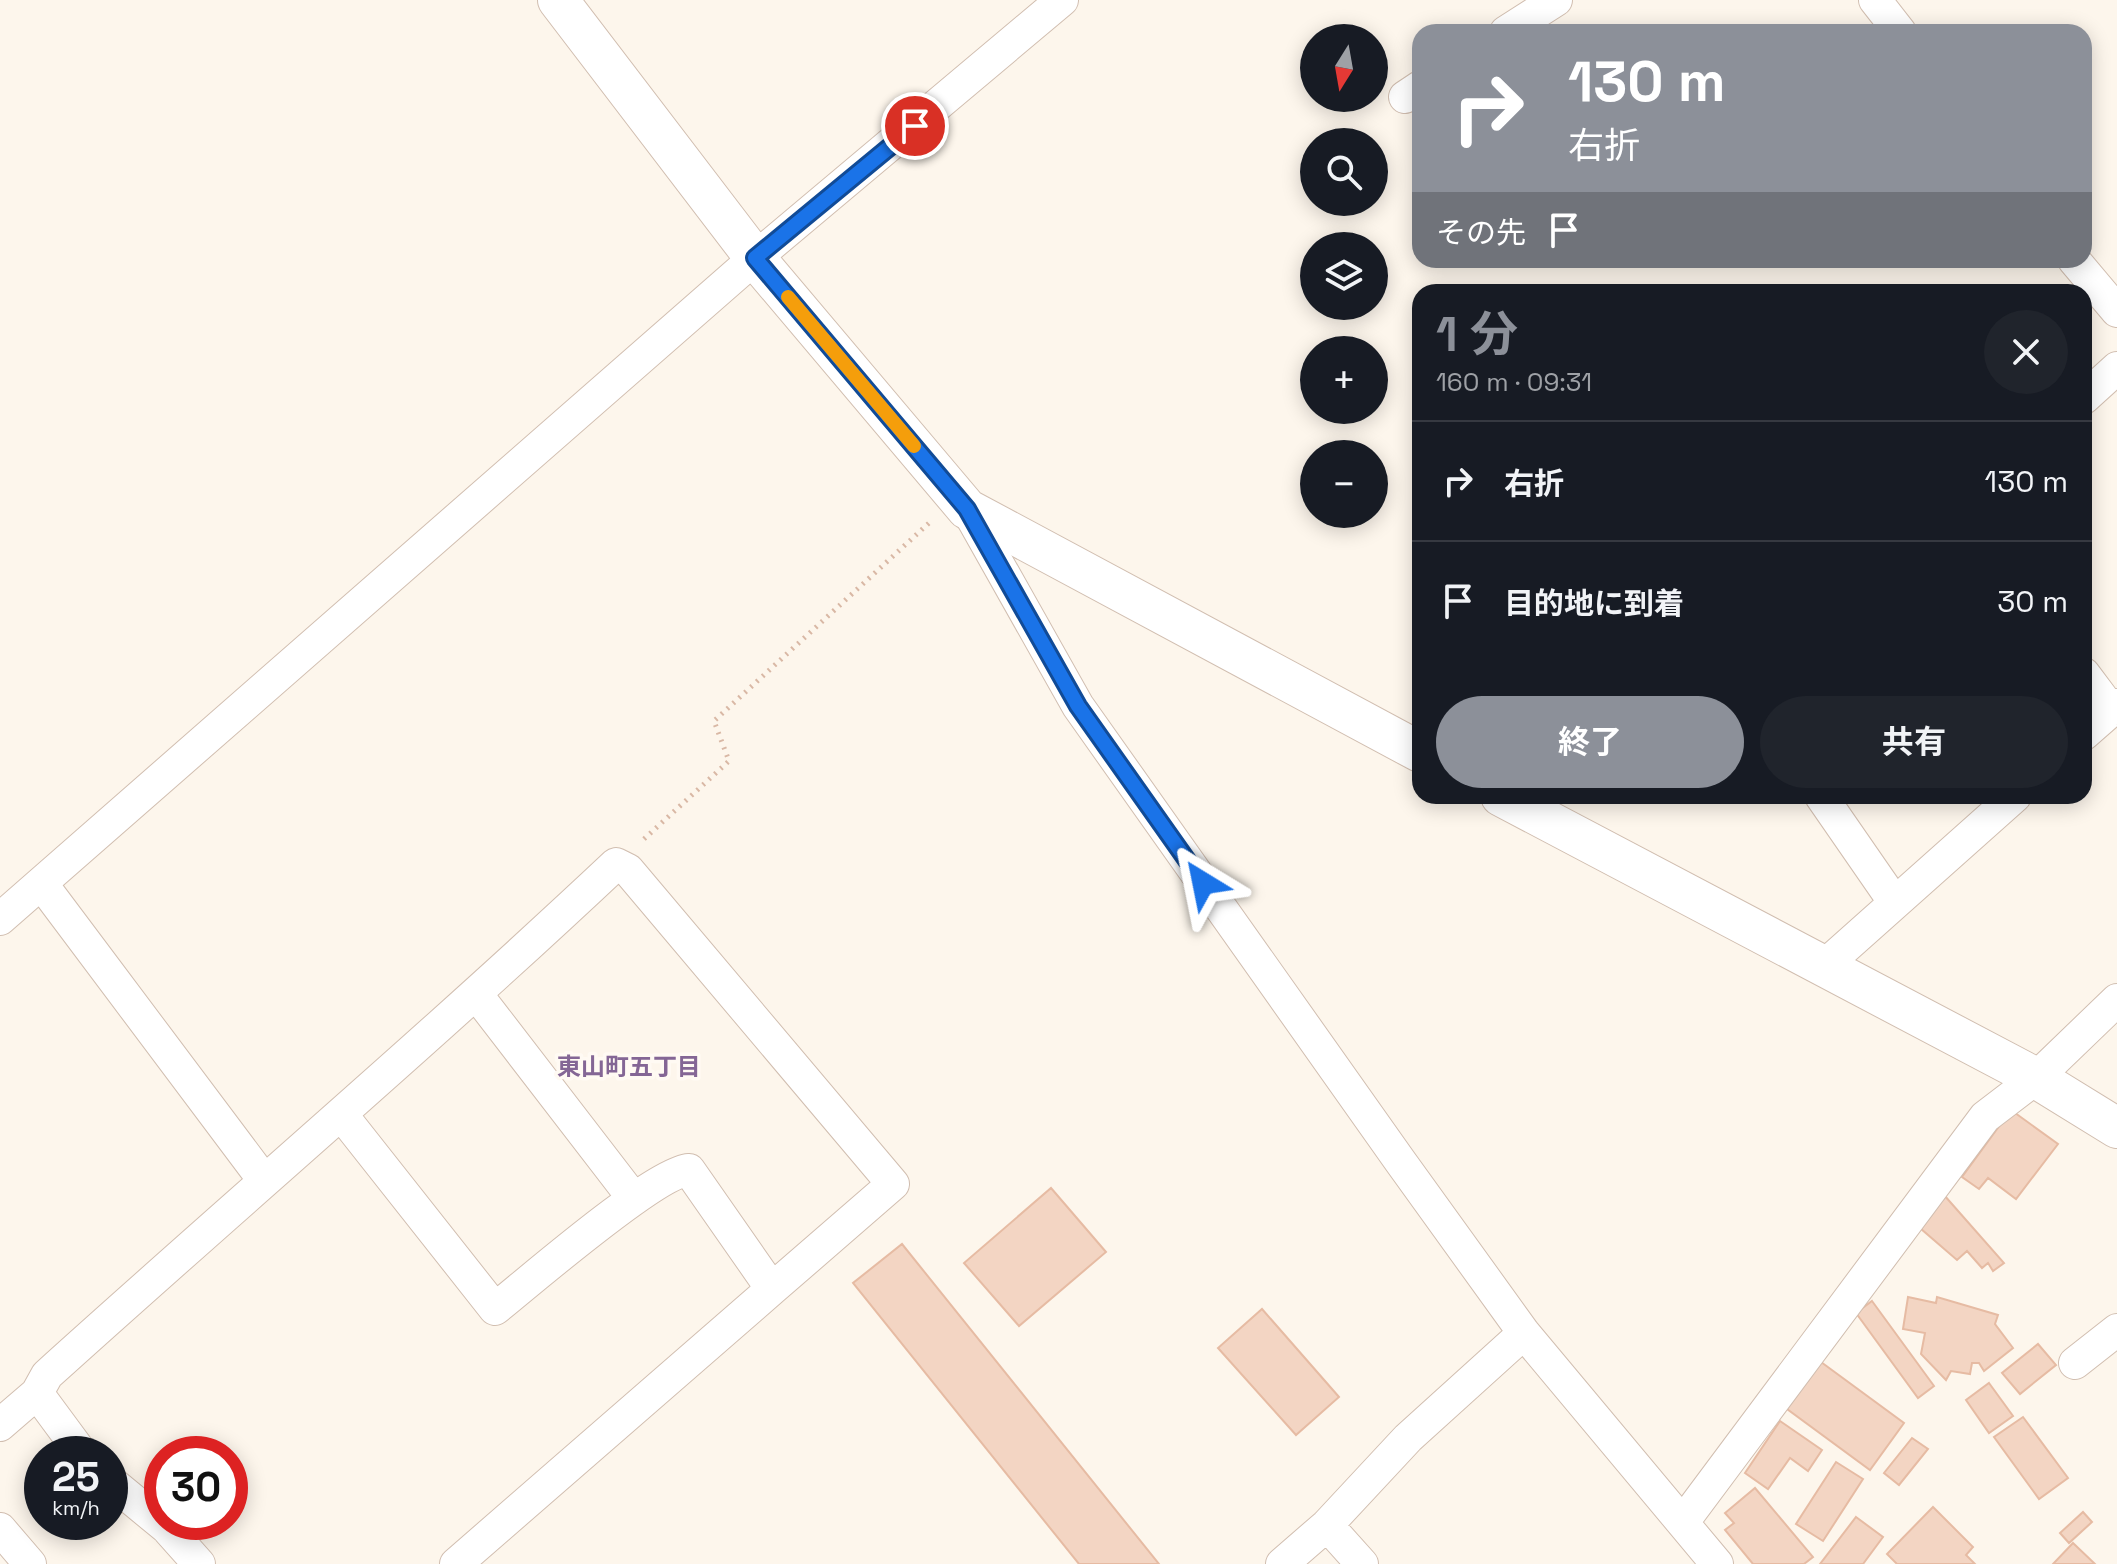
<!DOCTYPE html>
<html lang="ja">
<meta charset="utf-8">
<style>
body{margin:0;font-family:"Space Grotesk","Noto Sans JP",sans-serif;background:#20242c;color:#f1f3f6;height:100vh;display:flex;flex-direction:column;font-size:30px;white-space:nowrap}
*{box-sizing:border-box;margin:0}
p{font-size:26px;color:#9ea1a6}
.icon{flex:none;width:44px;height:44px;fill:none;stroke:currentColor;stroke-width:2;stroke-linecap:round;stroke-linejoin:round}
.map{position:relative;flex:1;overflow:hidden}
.details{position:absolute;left:1412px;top:284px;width:680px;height:520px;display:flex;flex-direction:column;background:#171b24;border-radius:24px;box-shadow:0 4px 20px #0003}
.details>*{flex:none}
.banner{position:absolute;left:1412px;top:24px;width:680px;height:244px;border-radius:24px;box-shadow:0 4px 20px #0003;background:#8c9099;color:#fff;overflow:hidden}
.needle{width:52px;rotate:191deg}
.controls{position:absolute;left:1300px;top:24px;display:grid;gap:16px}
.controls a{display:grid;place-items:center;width:88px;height:88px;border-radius:50%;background:#171b24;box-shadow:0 4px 20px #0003;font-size:40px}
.speed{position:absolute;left:24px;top:1436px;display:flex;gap:16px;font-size:40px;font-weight:700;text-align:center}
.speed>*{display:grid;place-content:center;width:104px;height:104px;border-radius:50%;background:#171b24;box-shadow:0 4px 20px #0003;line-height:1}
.speed small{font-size:20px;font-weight:400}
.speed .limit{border:12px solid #d22;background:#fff;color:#111}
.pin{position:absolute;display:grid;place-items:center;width:68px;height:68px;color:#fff;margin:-34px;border:4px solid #fff;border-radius:50%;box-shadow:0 2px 8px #0007}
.me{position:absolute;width:88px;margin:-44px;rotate:325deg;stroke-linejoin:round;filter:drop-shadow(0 0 6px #0008)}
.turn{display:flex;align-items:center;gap:28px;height:168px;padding:0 24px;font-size:36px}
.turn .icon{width:104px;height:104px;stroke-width:2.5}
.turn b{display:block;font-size:56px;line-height:68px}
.then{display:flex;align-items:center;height:76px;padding:0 24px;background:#0003;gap:16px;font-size:30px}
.round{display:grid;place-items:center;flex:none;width:84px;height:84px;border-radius:42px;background:#20242c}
.headline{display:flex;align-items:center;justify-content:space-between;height:136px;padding:0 24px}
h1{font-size:48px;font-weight:700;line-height:60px;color:#8c9099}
.primary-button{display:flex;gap:16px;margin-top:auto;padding:16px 24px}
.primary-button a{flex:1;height:92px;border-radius:48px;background:#8c9099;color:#fff;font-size:32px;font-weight:700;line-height:92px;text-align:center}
.primary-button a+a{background:#20242c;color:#f1f3f6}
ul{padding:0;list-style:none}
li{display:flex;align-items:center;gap:24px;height:120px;padding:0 24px;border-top:2px solid #363941}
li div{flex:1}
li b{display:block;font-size:30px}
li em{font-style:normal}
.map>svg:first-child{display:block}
.building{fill:#f3d5c3;stroke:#e6bba3;stroke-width:2}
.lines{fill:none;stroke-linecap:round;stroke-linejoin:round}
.minor-casing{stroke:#d1beb0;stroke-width:34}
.tertiary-casing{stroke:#d1beb0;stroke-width:42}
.path{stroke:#d9b8a5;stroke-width:5;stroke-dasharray:2 6;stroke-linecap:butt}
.minor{stroke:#fff;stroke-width:32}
.tertiary{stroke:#fff;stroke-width:40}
.route-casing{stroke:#114b97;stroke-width:20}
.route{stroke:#1a73e8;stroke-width:14}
.slow{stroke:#f59e0b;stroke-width:14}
.labels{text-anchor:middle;stroke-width:7;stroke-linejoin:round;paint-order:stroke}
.neighbourhood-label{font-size:24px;font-weight:bold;fill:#846695;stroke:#fffaf3}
</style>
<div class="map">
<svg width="2117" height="1564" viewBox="0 0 2117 1564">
<rect width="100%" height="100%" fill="#fdf6ec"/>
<!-- building -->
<path class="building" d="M2011 1110 2058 1144 2016 1199 1988 1178 1979 1189 1962 1177Z
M1051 1188 1106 1252 1019 1326 964 1263Z
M1944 1195 2004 1263 1993 1271 1988 1263 1982 1268 1967 1251 1957 1260 1920 1228Z
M902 1244 1159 1564H1079L853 1283Z
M1908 1297 1936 1303 1937 1297 1998 1315 1995 1324 2013 1348 1984 1371 1979 1363H1972L1970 1374 1951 1371 1946 1380 1921 1354 1925 1333 1903 1329Z
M1872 1301 1934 1386 1918 1398 1856 1313Z
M1262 1309 1339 1397 1296 1435 1218 1348Z
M2038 1344 2056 1365 2020 1394 2002 1373Z
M1821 1362 1904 1423 1870 1470 1787 1409Z
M1989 1383 2013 1416 1989 1433 1966 1400Z
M2023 1417 2068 1478 2039 1499 1994 1437Z
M1780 1421 1822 1450 1808 1471 1790 1458 1768 1489 1745 1473Z
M1912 1438 1928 1449 1899 1485 1884 1473Z
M1836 1462 1863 1479 1823 1541 1796 1524Z
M1755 1488 1813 1557 1804 1564H1753L1725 1530 1734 1523 1725 1513Z
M1933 1507 1973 1547 1966 1555 1975 1564H1897L1887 1554Z
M2083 1512 2092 1522 2069 1543 2060 1533Z
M1856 1517 1883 1537 1863 1564H1820Z
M2073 1543 2095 1564H2053Z"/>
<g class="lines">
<defs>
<path id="minor" d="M1875 0 1900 32
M1506 32 1556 0
M1405 97 1420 87
M2074 260 2117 311
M2084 398 2117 368
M967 509 1078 706 1400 1161 1524 1333 1717 1564
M2084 674 2111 710
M2084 734 2117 705
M1821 796 1895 903
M41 883 263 1179
M0 919 755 258 1062 0
M1822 968 2015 796
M477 995 634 1199
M341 1114 495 1309C529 1282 655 1172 689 1170L772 1289 456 1564
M2075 1363 2117 1330
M37 1393 82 1454
M0 1425 37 1393 47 1375C236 1204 430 1039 616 864L628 870 893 1184 772 1289
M110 1481 167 1528 199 1564
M1683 1522 1985 1117 2036 1078 2117 1000
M1327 1525 1362 1564
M0 1529 30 1564
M1282 1564 1327 1525 1408 1438 1524 1333"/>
<path id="tertiary" d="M558 0 755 258 967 509 1420 752
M1501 796 2036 1078 2117 1128"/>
</defs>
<!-- minor casing -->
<use href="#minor" class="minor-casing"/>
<!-- tertiary casing -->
<use href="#tertiary" class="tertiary-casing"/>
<!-- path -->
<path class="path" d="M644 839 729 761 714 721 929 523"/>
<!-- minor -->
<use href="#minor" class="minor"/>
<!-- tertiary -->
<use href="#tertiary" class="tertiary"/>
</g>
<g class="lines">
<defs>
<path id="route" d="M915 126 755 258 967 509 1078 706 1203 883"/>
</defs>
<!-- route casing -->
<use href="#route" class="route-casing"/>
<!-- route -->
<use href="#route" class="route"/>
<!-- slow -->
<path class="slow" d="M788 297 914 446"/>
</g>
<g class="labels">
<!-- neighbourhood labels -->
<g class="neighbourhood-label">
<text x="629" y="1075">東山町五丁目</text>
</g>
</g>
</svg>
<div class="controls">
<a><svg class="needle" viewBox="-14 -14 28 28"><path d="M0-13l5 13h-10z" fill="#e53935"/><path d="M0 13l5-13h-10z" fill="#9ea1a6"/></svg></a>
<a><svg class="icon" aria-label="search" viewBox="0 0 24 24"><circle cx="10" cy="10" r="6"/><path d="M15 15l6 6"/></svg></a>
<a><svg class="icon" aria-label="layers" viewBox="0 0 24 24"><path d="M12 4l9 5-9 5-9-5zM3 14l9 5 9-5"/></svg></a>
<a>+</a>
<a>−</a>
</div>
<div class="speed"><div>25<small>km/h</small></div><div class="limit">30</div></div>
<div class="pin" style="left:915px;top:126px;background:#d93025"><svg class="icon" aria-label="arrive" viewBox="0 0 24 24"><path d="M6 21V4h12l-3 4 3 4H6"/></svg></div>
<svg class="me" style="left:1203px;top:883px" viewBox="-20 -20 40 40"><path d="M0-17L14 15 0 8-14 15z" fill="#1a73e8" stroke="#fff" stroke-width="4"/></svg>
<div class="banner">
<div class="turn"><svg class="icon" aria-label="right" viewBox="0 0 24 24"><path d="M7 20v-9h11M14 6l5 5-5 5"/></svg><div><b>130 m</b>右折</div></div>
<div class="then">その先<svg class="icon" aria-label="arrive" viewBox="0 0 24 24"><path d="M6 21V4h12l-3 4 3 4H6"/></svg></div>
</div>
<section class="details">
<div class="headline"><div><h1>1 分</h1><p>160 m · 09:31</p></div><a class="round"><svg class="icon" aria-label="close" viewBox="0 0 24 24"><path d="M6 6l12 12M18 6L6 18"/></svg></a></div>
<ul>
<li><svg class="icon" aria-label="right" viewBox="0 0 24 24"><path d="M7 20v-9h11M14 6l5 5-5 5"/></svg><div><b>右折</b></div><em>130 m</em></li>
<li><svg class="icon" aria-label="arrive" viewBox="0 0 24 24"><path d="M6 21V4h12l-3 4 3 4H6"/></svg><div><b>目的地に到着</b></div><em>30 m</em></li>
</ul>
<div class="primary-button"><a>終了</a><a>共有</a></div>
</section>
</div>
